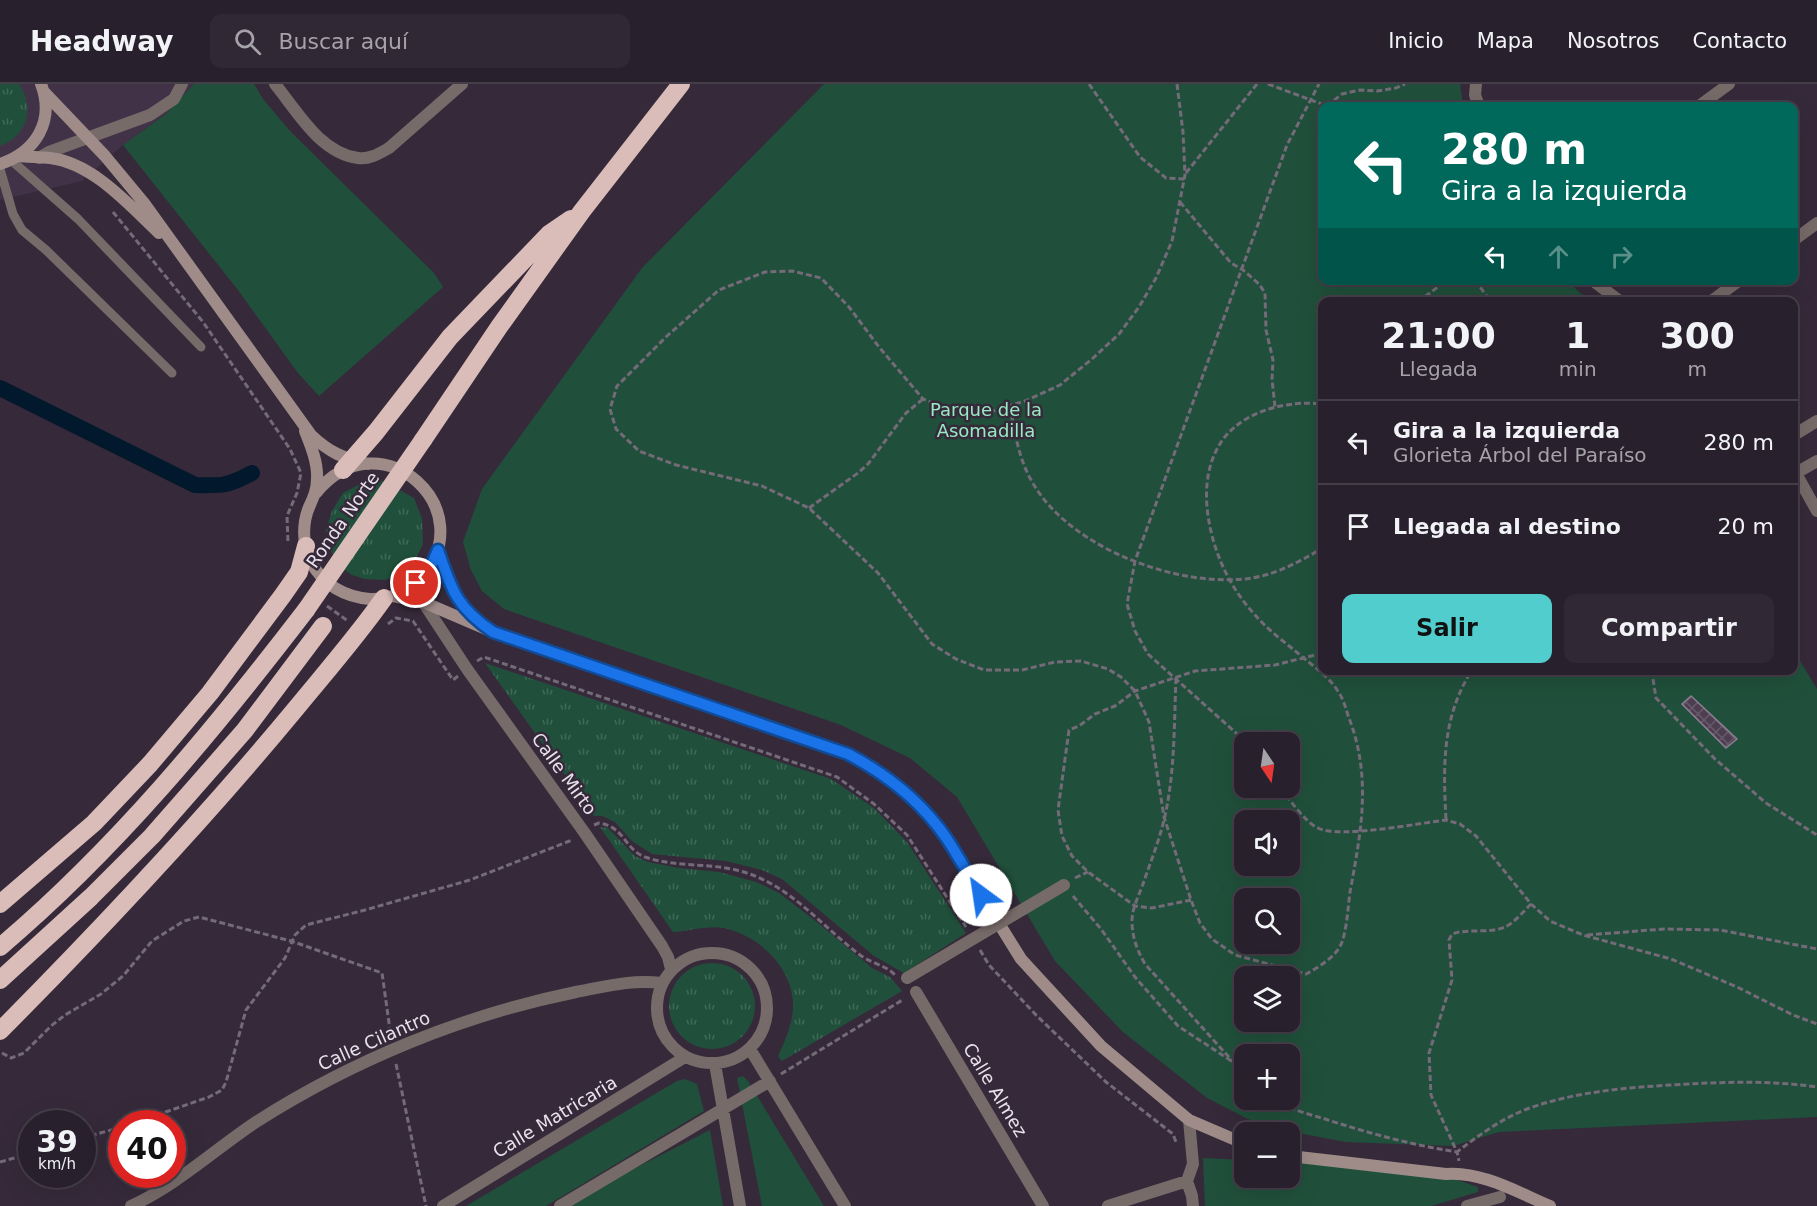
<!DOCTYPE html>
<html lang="es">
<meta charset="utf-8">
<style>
body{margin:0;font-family:"DejaVu Sans",sans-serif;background:#302834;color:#f1f3f6;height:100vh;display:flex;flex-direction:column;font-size:22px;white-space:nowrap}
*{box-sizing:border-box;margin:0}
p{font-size:20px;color:#a5a3a9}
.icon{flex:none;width:33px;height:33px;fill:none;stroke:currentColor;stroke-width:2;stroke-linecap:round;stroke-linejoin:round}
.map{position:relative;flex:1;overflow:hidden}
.details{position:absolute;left:1318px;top:213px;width:480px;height:378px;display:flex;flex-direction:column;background:#28202c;border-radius:12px;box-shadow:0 6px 24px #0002,0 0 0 2px #443e48}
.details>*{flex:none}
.top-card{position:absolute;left:1318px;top:18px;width:480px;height:183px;border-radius:12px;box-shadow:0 6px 24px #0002,0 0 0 2px #443e48;background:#00695c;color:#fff;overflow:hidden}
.needle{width:39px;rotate:167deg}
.buttons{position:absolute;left:1234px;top:648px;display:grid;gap:12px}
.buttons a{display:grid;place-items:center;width:66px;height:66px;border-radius:12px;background:#28202c;box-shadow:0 6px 24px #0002,0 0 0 2px #443e48;font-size:30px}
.speed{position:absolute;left:18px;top:1026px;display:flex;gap:12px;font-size:30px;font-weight:700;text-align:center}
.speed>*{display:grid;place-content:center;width:78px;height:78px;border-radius:50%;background:#28202c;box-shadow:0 6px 24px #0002,0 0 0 2px #443e48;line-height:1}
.speed small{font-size:15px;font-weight:400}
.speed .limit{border:9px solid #d22;background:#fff;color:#111}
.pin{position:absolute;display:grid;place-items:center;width:51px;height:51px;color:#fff;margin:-26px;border:3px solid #fff;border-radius:50%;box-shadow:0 2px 6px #0007}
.me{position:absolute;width:66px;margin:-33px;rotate:329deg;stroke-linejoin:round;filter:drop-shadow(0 0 4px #0008)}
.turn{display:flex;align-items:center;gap:21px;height:126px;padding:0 24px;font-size:27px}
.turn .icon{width:78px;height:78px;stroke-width:2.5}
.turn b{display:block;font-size:42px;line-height:51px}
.lanes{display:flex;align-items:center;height:57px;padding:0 24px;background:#0003;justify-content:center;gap:30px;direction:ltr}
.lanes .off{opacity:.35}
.eta{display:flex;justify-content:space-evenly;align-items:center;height:102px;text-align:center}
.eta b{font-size:36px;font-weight:700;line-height:42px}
.action{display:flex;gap:12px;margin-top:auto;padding:12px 24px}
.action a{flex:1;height:69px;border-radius:12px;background:#52cdcd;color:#111;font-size:24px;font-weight:700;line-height:69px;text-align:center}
.action a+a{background:#302834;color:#f1f3f6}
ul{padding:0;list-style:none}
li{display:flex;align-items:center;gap:18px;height:84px;padding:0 24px;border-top:2px solid #443e48}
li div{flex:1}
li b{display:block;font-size:22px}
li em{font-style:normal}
header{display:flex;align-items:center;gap:36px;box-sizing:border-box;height:84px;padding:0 30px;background:#28202c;border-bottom:2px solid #443e48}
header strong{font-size:28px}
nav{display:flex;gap:33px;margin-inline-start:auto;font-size:21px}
.search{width:420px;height:54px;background:#302834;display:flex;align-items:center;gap:15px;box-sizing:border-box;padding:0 21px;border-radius:12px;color:#a5a3a9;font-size:22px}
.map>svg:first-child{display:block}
.built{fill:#413247}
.grass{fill:url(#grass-tufts)}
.park{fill:#20503b;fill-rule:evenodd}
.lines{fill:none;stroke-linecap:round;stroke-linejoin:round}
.canal{stroke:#01182d;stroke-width:16}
.building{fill:url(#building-cross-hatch);stroke:#8d7e92;stroke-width:1.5}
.path{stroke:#746a78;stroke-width:3;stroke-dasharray:6 3;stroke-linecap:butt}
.lane{stroke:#776b69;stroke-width:9}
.street{stroke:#776b69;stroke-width:12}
.secondary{stroke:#9f8c89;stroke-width:12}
.highway{stroke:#dabcb8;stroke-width:18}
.street-bridge{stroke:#776b69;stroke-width:12}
.highway-bridge{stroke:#dabcb8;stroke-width:18}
.route-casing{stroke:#114b97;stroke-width:15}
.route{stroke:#1a73e8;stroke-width:10}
.labels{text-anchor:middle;stroke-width:5;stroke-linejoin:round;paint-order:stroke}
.park-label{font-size:18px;fill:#98e8c2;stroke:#362a3a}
.street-label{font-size:18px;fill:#e9e1ec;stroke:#362a3a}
</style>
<header>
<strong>Headway</strong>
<div class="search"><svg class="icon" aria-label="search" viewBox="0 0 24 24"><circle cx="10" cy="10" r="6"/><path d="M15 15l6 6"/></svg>Buscar aquí</div>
<nav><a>Inicio</a><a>Mapa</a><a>Nosotros</a><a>Contacto</a></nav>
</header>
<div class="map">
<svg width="1817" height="1122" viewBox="0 0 1817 1122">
<defs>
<pattern id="grass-tufts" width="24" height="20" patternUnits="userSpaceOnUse" patternTransform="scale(1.5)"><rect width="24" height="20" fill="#20503b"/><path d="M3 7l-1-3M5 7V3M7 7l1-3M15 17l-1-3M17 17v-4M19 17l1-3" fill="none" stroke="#406958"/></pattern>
<pattern id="building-cross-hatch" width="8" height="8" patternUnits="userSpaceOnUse" patternTransform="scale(1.5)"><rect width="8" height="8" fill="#4d3f51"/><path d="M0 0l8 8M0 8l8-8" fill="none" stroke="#675a6a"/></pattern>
</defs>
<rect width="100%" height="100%" fill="#362a3a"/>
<!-- built -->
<path class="built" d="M0 0H194L166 30 123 61 82 97 0 116Z"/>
<!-- grass -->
<path class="grass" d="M0 0H19C35 24 28 51 0 62Z
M383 397 414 414 422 435 423 460 412 482 386 496 365 495 352 491 342 484 330 466 326 446 332 427 343 409 362 399Z
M485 579 831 695 874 724 907 758 966 849 904 889 874 872 782 795 762 786 726 777 652 770 632 757 615 738 602 732H594Z
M600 743 608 744 635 772 648 778 679 784 719 788 756 798 779 809 818 839 872 884 890 893 902 907 782 977 778 972C786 955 794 937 793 918 791 882 758 851 724 844 707 841 689 847 673 848Z
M669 922a43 43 0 1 1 86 0a43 43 0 1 1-86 0Z"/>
<!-- park -->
<path class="park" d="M194 0H254L263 15 290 47 434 189 443 203 319 312 298 289 238 206 123 61 166 30Z
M824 0H1460L1463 22H1323V196L1568 197 1579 208 1593 217 1323 218V586H1794V567L1817 605V1033L1499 1048 1453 1062 1346 1058 1282 1046 1248 1035 1207 1014 1123 948 1055 877 957 713 910 674 841 641 504 525 482 507 471 486 463 458 482 405 642 184ZM1245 658H1290V704H1245ZM1245 736H1290V782H1245ZM1245 814H1290V860H1245ZM1245 892H1290V938H1245ZM1245 970H1290V1016H1245Z
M743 992 748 997 824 1122H762L737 994Z
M685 995 697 1000 704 1027 546 1122H466L677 997Z
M710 1046 723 1122H572L612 1096Z
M1203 1074 1245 1076V1094H1290V1077L1451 1094 1478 1103V1108L1431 1122H1205Z"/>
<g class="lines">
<!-- canal -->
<path class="canal" d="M0 304 195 401C222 402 228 402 252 389"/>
</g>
<!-- building -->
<path class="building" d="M1691 612 1737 655 1726 664 1682 620Z"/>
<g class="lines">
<!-- path -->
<path class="path" d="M1089 0 1140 73 1166 94 1184 95
M1177 0 1183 48 1185 91 1172 157 1156 194 1139 223 1119 250 1092 275 1060 301 1025 317 986 329 967 330 941 322 923 315 879 263 849 223 821 194 792 187 765 188 719 206 667 252 617 302 610 325 616 345 639 367 676 381 762 402 809 424 878 489 932 560 956 575 984 586H1022L1055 578 1081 577 1108 585 1121 593 1135 607 1149 638 1164 733 1191 816 1200 839 1212 855 1235 871 1306 890C1319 883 1337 872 1342 858 1347 844 1348 823 1350 808 1361 748 1372 694 1349 634 1346 626 1344 616 1339 609 1329 592 1314 583 1300 571 1286 559 1269 547 1256 532 1228 502 1211 464 1207 423 1205 398 1209 374 1224 354 1246 326 1289 316 1323 320
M1268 0 1327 22
M1327 22 1342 10 1360 6 1377 7 1396 4 1405 0
M1186 89 1257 0
M1180 118 1231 179 1243 186 1259 200 1265 209 1266 246 1273 276 1272 295 1275 323
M113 128 203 238 290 365 301 389 297 409 287 432 288 458
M1475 196 1491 218
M1418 218 1447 196
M1010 322C1015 350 1019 377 1034 401 1072 465 1180 505 1252 494 1278 490 1300 477 1323 464
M809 424 858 389 868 380 906 329 923 315
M327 522 348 537
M388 540 396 534 413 537 453 596 458 592
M477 577 484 573 837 693 874 720 907 751 966 843
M1176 594C1174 642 1175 690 1164 736 1159 757 1151 777 1144 797 1140 810 1132 823 1132 837 1132 853 1137 866 1145 880L1245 991
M1653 595 1656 614 1715 675 1766 719 1817 751
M1246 658 1148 570 1135 547 1127 520 1135 477 1287 61 1319 0
M1281 704C1289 715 1305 738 1318 744 1338 755 1420 739 1446 736L1460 740 1476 752 1531 820 1550 837 1583 851 1671 875 1737 903 1793 931 1817 940
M1446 735C1443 682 1442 633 1472 586
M594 741 599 739C625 743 624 765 645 773 674 783 706 779 736 786 788 798 819 840 860 871 872 880 886 881 895 891
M1075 794 1088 788
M1073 812 1101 845 1135 893 1178 942 1233 978
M1191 816 1152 824 1135 822 1088 788 1072 772 1062 752 1058 726 1069 646 1079 642 1095 630 1115 622 1135 607 1195 587 1275 581 1323 569
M1531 820C1524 827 1514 839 1505 843 1488 850 1469 844 1452 850L1449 856 1452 896 1429 969 1431 1011 1457 1068C1479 1051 1501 1035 1527 1025 1574 1008 1622 1004 1671 1001 1720 998 1768 996 1817 1003
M1587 851 1664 845 1720 846 1817 865
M980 866 989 881 1037 932 1106 998 1173 1050 1176 1058
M2 969 11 974 24 969 51 942 65 931 101 910 123 892 152 857 184 837 199 833 291 857 382 889 391 953
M396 980 426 1122
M781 990 904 915
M1273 1016C1289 1025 1308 1030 1325 1035 1368 1049 1412 1061 1457 1068L1459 1077
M131 1040 209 1013 222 1006 226 998 246 926 285 874 295 851 306 841 365 826 470 796 572 756
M82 1054 122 1043
M0 1078 32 1069
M133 1090 136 1103"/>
<!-- lane -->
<path class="lane" d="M11 76 78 135 201 263
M0 85 13 130 22 146 46 166 172 289"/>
<!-- street -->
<path class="street" d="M275 0C297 27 320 69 358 74 369 76 380 69 389 64L462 0
M1476 0 1475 11 1479 22
M1699 22 1729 0
M39 74 49 68 150 31 174 15 182 0
M1794 156 1817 139
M1592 196 1621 218
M1710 218 1740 196
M1794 351 1817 337
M1794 386 1817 427
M1796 389 1817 377
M423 518 467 585 584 748 662 862 668 873 671 885
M657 924a55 55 0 1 1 110 0a55 55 0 1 1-110 0Z
M916 908 1043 1122
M750 965 845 1122
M715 980 740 1122
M1189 1036 1193 1080 1187 1097 1192 1112 1193 1122
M131 1122C177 1101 214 1066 256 1038 353 976 463 931 576 908 603 903 633 895 661 899
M443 1122 685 973
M560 1122 770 997
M1108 1122 1187 1097
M1467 1122 1500 1113"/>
<!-- secondary -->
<path class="secondary" d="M44 8 105 72 144 119 311 351C330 369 343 374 368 380
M18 72C28 73 39 73 50 74 93 79 129 121 159 149
M0 80C36 68 55 37 41 0
M305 347C311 362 318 379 317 395 317 405 314 412 310 421 302 438 302 461 311 478 323 501 345 513 370 515 388 516 407 508 419 496 486 427 380 330 316 409
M438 466C447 494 455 517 477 537
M393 512 423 518 493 548 848 670 873 683 908 711 925 728 946 754 1021 875 1101 962 1189 1036 1245 1060
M1290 1072 1446 1090C1481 1087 1517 1108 1550 1122"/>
<!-- highway -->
<path class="highway" d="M423 356 499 243 582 127 681 0
M343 386 376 348 450 253 549 150 571 135
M0 820 94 739 150 680 210 609 283 511 299 488 306 462
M0 863C116 765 213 647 306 526
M0 896 91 813 152 752 245 646 323 542
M0 947C101 845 201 739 293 628 324 590 356 554 384 514"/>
<!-- street-bridge -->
<path class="street-bridge" d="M907 894 1064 801"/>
<!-- highway-bridge -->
<path class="highway-bridge" d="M306 526 423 356"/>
</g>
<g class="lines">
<defs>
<path id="route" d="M416 499 433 478 438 466C452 506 456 523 493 548L848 670C886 690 922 718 947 755 959 773 969 792 981 811"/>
</defs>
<!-- route casing -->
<use href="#route" class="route-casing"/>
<!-- route -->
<use href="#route" class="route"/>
</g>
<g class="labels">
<!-- park labels -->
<g class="park-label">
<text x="986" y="332">Parque de la<tspan x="986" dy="21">Asomadilla</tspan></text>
</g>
<!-- street labels -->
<g class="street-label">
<text transform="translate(343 436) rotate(-55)" y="6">Ronda Norte</text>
<text transform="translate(564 690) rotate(54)" y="6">Calle Mirto</text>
<text transform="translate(374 957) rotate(-24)" y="6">Calle Cilantro</text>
<text transform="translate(995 1006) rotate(59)" y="6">Calle Almez</text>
<text transform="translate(555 1033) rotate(-31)" y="6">Calle Matricaria</text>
</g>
</g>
</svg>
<div class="buttons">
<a><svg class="needle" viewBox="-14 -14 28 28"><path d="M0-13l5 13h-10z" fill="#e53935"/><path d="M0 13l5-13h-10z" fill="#a5a3a9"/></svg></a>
<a><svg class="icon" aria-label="sound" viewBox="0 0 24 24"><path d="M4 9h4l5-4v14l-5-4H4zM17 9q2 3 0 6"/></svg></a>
<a><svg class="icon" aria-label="search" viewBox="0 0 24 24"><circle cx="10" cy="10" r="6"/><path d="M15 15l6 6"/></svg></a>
<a><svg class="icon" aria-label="layers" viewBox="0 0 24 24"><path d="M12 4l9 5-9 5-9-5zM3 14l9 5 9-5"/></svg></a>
<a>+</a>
<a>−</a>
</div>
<div class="speed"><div>39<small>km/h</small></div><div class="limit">40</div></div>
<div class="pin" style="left:416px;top:499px;background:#d93025"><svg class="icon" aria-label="arrive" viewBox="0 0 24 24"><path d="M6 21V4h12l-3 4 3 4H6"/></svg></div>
<svg class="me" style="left:981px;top:811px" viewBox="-20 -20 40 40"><circle r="19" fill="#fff"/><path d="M0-13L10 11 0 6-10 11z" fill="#1a73e8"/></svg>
<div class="top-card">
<div class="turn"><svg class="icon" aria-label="left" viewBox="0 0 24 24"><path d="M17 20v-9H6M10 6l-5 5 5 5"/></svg><div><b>280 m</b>Gira a la izquierda</div></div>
<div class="lanes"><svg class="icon" aria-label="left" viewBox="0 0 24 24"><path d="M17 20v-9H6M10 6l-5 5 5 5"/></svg><svg class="icon off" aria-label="ahead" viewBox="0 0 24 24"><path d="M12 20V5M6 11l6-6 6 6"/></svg><svg class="icon off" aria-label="right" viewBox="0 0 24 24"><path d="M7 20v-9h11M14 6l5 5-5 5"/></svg></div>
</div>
<section class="details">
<div class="eta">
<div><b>21:00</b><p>Llegada</p></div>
<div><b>1</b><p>min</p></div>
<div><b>300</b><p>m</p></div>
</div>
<ul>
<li><svg class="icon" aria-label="left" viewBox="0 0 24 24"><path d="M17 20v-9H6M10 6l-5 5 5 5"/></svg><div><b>Gira a la izquierda</b><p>Glorieta Árbol del Paraíso</p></div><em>280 m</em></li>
<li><svg class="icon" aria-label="arrive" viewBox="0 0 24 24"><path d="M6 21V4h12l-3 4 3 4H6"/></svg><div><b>Llegada al destino</b></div><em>20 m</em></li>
</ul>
<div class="action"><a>Salir</a><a>Compartir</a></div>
</section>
</div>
